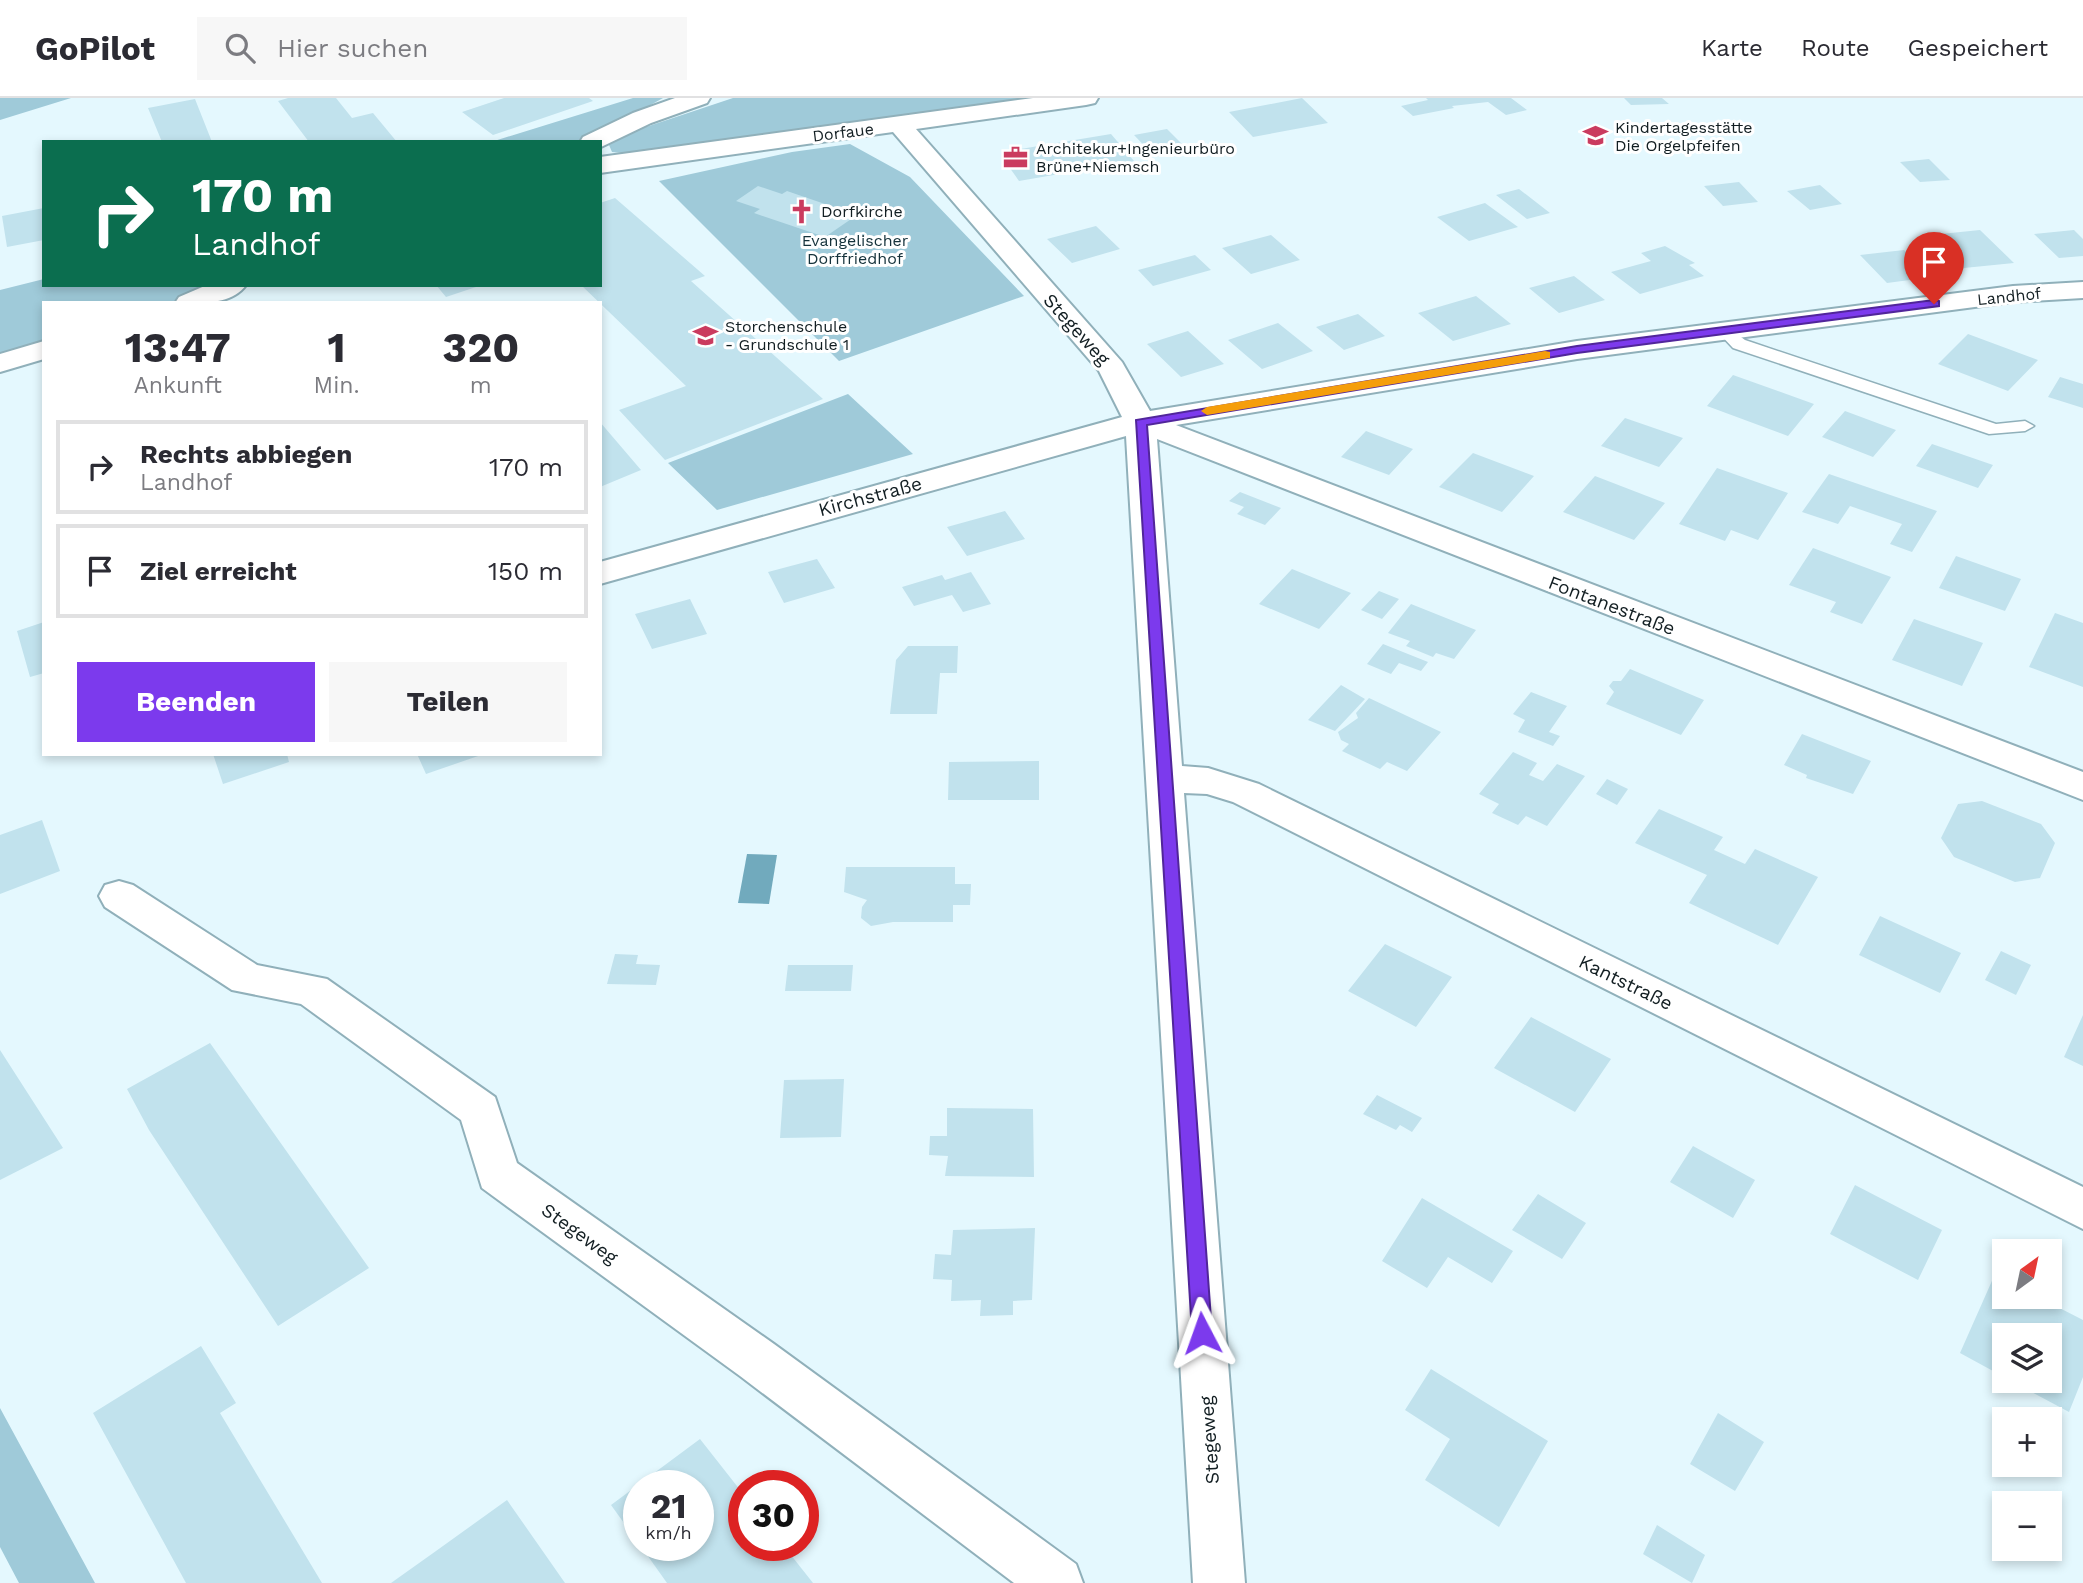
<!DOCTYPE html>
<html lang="de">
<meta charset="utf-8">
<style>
body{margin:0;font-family:"Work Sans",sans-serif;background:#f7f7f7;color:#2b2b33;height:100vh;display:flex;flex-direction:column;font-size:26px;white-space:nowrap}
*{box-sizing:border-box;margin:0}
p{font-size:23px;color:#7c7c81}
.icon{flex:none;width:38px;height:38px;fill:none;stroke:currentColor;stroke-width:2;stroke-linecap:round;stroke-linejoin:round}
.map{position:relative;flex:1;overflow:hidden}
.sheet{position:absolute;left:42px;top:203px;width:560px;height:455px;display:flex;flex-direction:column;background:#fff;border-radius:0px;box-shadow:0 4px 10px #0003}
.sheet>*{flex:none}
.hud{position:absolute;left:42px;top:42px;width:560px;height:147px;border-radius:0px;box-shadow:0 4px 10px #0003;background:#0b6e4f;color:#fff;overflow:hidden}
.needle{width:46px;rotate:33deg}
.buttons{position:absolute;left:1992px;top:1141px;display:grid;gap:14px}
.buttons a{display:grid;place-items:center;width:70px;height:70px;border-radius:0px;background:#fff;box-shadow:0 4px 10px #0003;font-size:35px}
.speed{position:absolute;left:623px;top:1372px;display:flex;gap:14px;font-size:35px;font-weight:700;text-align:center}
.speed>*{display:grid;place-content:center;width:91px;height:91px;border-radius:50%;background:#fff;box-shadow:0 4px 10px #0003;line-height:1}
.speed small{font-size:18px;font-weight:400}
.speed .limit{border:10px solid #d22;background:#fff;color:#111}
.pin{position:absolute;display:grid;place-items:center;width:60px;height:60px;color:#fff;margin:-72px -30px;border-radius:50% 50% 50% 0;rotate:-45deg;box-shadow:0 0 7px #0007}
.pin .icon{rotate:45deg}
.me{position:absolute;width:77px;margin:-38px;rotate:356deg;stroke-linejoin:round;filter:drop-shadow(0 0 5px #0008)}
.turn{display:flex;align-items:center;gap:24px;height:147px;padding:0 35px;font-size:32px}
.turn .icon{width:91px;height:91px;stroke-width:2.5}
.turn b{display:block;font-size:49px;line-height:60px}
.eta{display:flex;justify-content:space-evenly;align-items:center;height:119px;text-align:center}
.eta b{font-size:42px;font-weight:700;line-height:49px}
.primary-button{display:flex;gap:14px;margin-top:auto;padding:14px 35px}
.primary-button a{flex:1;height:80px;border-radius:0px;background:#7c3aed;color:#fff;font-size:28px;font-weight:700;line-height:80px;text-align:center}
.primary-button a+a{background:#f7f7f7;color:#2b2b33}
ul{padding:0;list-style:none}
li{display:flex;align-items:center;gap:21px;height:94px;margin:0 14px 10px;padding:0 21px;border:4px solid #e1e1e2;border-radius:0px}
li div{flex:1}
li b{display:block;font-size:26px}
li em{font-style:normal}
header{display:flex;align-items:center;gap:42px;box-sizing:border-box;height:98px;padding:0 35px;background:#fff;border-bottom:2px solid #e1e1e2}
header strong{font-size:33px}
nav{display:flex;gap:38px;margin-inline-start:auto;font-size:24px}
.search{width:490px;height:63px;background:#f7f7f7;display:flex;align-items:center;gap:18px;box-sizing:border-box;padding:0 24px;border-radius:0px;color:#7c7c81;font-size:26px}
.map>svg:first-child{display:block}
.green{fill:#9fcad9}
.water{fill:#71aabd}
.building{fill:#c1e2ed}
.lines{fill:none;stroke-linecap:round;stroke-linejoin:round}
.lane-casing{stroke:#90b0ba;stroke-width:3}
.street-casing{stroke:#90b0ba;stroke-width:4}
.lane{fill:#fff;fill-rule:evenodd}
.street{fill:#fff;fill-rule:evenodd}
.route{fill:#7c3aed;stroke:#51269a;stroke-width:2}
.slow{fill:#f59e0b}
.labels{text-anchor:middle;stroke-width:6;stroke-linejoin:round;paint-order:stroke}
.far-poi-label{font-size:16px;fill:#121e22;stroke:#fff;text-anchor:start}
.far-street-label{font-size:16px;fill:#121e22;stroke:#fff}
.far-park-label{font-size:16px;fill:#14313a;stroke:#fff}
.street-label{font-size:19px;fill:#121e22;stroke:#fff}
</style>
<header>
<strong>GoPilot</strong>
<div class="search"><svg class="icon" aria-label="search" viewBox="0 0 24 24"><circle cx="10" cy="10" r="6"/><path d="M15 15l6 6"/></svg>Hier suchen</div>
<nav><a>Karte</a><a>Route</a><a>Gespeichert</a></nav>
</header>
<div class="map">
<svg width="2083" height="1485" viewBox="0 0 2083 1485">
<rect width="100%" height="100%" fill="#e4f8fe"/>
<!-- green -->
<path class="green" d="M0 0H71L0 22Z
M633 0H663L585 44H491Z
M733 0H1033L632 56 612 54 609 47 625 36Z
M850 46 910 79 1024 198 839 263 659 83 792 54Z
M44 181V187H212L169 205H44V242L0 255V192Z
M848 296 913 356 717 412 668 365Z
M0 1310 95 1485H19L0 1449Z"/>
<!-- water -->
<path class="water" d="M747 756 777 757 769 806 738 805Z"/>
<!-- building -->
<path class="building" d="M288 0H336L352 20 373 15 397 44H309L278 3Z
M504 0H589L593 3 493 37 462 14Z
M1302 0 1328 25 1253 39 1229 14Z
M1426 0H1511L1527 12 1506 17 1488 4 1452 8 1454 10 1413 18 1401 8 1428 2Z
M1624 0H1662L1669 6 1631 7Z
M195 1 212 44H162L148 10Z
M1167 31 1188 52 1155 59 1134 37Z
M1111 36 1134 63 1019 83 1002 59 1008 53Z
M1929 61 1950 82 1920 84 1900 64Z
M1739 84 1758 104 1723 108 1704 88Z
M1820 87 1842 106 1810 112 1787 93Z
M758 88 782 96 787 93 857 117 825 139 754 115 760 111 736 103Z
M1519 91 1550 115 1527 121 1496 97Z
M615 100 705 178 691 183 823 301 665 362 619 312 686 288 581 187H600V105Z
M1485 105 1518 129 1469 143 1437 119Z
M44 110V142L7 149 2 118Z
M1096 128 1120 151 1072 165 1047 141Z
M1980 132 2014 165 1964 170 1931 137Z
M2074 132 2083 141V158L2059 160 2034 136Z
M1271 137 1300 162 1251 176 1222 150Z
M1665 148 1695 165 1689 167 1704 178 1640 196 1611 174 1651 163 1641 155Z
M1904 152 1932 179 1887 185 1860 157Z
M1195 157 1211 172 1153 188 1138 172Z
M1574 178 1605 202 1559 215 1529 190Z
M436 187H479V188L446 199Z
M1476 198 1511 226 1453 243 1418 215Z
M1358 216 1385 238 1344 252 1316 229Z
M1278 225 1313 253 1262 271 1228 242Z
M1188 233 1224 266 1181 279 1147 246Z
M1968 236 2038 262 2008 293 1938 266Z
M1733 277 1814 306 1788 338 1707 308Z
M2060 279 2083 286V310L2048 299Z
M1845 313 1896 332 1873 359 1822 339Z
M1625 320 1683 340 1659 369 1601 348Z
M600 324 641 372 600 389Z
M1366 333 1413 351 1389 377 1341 359Z
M1932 346 1993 367 1978 390 1916 368Z
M1473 355 1534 378 1502 414 1439 389Z
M1717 370 1788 395 1758 442 1731 432 1725 443 1679 426Z
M1829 376 1937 413 1912 454 1890 446 1902 426 1850 408 1838 426 1802 414Z
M1595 378 1665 405 1634 442 1563 414Z
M1240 394 1281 410 1265 427 1237 416 1244 409 1229 403Z
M1005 413 1025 441 967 458 947 429Z
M1813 450 1891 479 1862 526 1830 514 1836 504 1789 487Z
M1956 458 2021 481 2005 513 1939 490Z
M817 461 835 490 784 505 768 474Z
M1292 471 1351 495 1319 531 1259 506Z
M971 474 991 506 963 514 952 497 914 508 902 489 942 477 945 482Z
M1379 493 1399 501 1382 521 1361 512Z
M690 501 707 536 652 551 635 516Z
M1411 506 1476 532 1454 561 1436 555 1433 559 1406 548 1410 543 1388 535Z
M2055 515 2083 525V589L2029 569Z
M1914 521 1983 545 1962 588 1892 562Z
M44 524V575L30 579 17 533Z
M1383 546 1428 564 1421 573 1399 565 1391 576 1367 566Z
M908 548H958L957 575H940L937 616H890L896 562Z
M1630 571 1704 602 1681 637 1606 606 1614 594 1609 588 1613 583H1621Z
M1341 587 1365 601 1335 633 1308 622Z
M1531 594 1567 608 1549 634 1560 638 1553 648 1518 634 1525 622 1513 616Z
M1369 600 1441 634 1407 673 1387 664 1380 671 1342 653 1349 646 1341 642 1338 634 1358 620 1356 615Z
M1802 636 1871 663 1853 696 1806 680 1807 677 1784 667Z
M1513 654 1537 665 1529 677 1543 683 1557 666 1585 678 1547 728 1526 718 1518 727 1492 715 1499 706 1479 696Z
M213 656H287L289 664 223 686Z
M417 656H481V657L426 676Z
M1039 663V702H948L949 664Z
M1607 681 1628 691 1617 707 1596 696Z
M1982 703 2041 726 2055 745 2040 780 2015 784 1954 759 1941 740 1958 706Z
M1659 711 1723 739 1714 752 1745 766 1755 751 1818 779 1778 847 1689 805 1707 777 1635 745Z
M42 722 60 773 0 796V737Z
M846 769H955V786H971L970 807H953V824H893L871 828 861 820 862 809 867 802 844 794Z
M1880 818 1961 855 1940 895 1859 857Z
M1385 846 1452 879 1416 929 1348 893Z
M2001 853 2031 867 2016 897 1985 882Z
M615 856 638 857 636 866 660 867 656 887 607 886Z
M788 867H853L851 893H785Z
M2083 917V968L2064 959Z
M1531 919 1611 961 1575 1014 1494 970Z
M210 945 369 1170 278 1228 149 1032 127 991Z
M0 952 63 1050 0 1082Z
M844 981 841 1039 780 1040 784 982Z
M1377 997 1422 1020 1412 1034 1400 1027 1396 1032 1363 1016Z
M947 1010 1033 1011 1034 1079 945 1078 948 1058 929 1057 930 1038H947Z
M1693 1048 1755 1082 1733 1120 1670 1084Z
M1855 1087 1942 1132 1918 1182 1830 1136Z
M1538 1096 1586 1125 1562 1161 1512 1132Z
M1422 1100 1513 1153 1492 1185 1448 1159 1427 1190 1382 1163Z
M1035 1130 1032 1202 1013 1203V1217L980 1218 981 1202 951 1203 952 1182 933 1181 935 1156 951 1157 953 1132Z
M1995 1176 2004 1180V1199H2038L2083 1222V1279L2069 1314 2011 1283H2049V1237H2004V1279L1960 1255Z
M201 1248 236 1305 220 1315 322 1485H186L93 1315Z
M1431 1271 1548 1343 1499 1429 1425 1382 1450 1341 1405 1312Z
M1718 1315 1764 1344 1735 1393 1690 1366Z
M700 1341 744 1397V1447H783L813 1485H667L640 1447H698V1388H639V1446L611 1407Z
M507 1402 565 1485H391L436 1453Z
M1657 1427 1705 1457 1692 1485 1643 1456Z"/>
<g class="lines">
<defs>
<path id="lane" d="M1726 228 1745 242 1996 326 2025 323 2034 328 2025 333 1989 336 1733 250 1717 233Z"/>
<path id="street" d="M675 0H710L707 5 651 25 601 49 600 44H580L583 39 633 15Z
M1033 0H1098L1095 5 1086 7 916 31 1122 264 1150 313 1577 243 2013 188 2083 184V200L2013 204 1577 261 1176 327 2083 674V702L1157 341 1182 668 1208 670 1259 686 2083 1089V1131L1233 704 1207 696 1184 695 1245 1485H1193L1126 338 600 486V464L1122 319 1099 273 893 34 600 75V59Z
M207 187H246C231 208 197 205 175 205L179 199Z
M44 243V261L0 274V256Z
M119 783 133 787 257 867 327 881 495 999 517 1065 774 1246 1076 1466 1083 1485H1014L740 1278 482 1090 461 1022 301 906 232 892 105 809 99 798 105 787Z"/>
</defs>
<!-- lane casing -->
<use href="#lane" class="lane-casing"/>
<!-- street casing -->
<use href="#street" class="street-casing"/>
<!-- lane -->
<use href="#lane" class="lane"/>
<!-- street -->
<use href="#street" class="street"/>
</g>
<!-- route -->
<path class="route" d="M1934 202 1939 203V208L1577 255 1147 327 1212 1235 1209 1242 1202 1244 1195 1242 1192 1235 1136 322 1577 248Z"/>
<!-- slow -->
<path class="slow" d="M1545 253 1550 254V260L1207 317 1201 313 1207 309Z"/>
<!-- icons -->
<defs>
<symbol id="school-bare" viewBox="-9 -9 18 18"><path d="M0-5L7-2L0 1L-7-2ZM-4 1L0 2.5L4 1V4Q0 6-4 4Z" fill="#ca3b5f" stroke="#fff" stroke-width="2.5" paint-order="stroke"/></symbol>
<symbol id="office-bare" viewBox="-9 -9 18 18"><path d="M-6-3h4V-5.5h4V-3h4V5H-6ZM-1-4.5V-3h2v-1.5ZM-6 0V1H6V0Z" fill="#ca3b5f" stroke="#fff" stroke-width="2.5" paint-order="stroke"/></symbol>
<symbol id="church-bare" viewBox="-9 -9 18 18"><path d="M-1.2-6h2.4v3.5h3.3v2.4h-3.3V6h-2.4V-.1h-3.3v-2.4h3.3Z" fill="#ca3b5f" stroke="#fff" stroke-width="2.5" paint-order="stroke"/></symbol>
</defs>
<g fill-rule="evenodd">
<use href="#school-bare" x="1578" y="20" width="35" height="35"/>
<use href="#office-bare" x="998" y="42" width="35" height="35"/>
<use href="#church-bare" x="784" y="96" width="35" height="35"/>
<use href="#school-bare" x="688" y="220" width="35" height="35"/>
</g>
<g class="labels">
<!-- far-poi labels -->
<g class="far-poi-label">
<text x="1615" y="35">Kindertagesstätte<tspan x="1615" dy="18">Die Orgelpfeifen</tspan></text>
<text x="1036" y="56">Architekur+Ingenieurbüro<tspan x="1036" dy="18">Brüne+Niemsch</tspan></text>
<text x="821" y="119">Dorfkirche</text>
<text x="725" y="234">Storchenschule<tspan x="725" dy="18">- Grundschule 1</tspan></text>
</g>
<!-- far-street labels -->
<g class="far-street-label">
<text transform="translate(843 34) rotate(-7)" y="6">Dorfaue</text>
<text transform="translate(2009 198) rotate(-6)" y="6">Landhof</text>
</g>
<!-- far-park labels -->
<g class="far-park-label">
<text x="855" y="148">Evangelischer<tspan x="855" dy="18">Dorffriedhof</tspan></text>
</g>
<!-- street labels -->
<g class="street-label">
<text transform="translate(1077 231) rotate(48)" y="7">Stegeweg</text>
<text transform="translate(870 398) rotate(-15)" y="7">Kirchstraße</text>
<text transform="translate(1612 507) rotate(21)" y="7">Fontanestraße</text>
<text transform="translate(1626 884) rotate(26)" y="7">Kantstraße</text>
<text transform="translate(580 1135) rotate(36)" y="7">Stegeweg</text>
<text transform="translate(1209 1342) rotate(-94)" y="7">Stegeweg</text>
</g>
</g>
</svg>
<div class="buttons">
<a><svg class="needle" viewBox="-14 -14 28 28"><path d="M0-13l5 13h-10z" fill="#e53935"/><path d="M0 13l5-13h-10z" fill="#7c7c81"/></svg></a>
<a><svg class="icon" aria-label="layers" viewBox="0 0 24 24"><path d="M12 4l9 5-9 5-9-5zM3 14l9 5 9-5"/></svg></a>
<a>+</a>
<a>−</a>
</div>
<div class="speed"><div>21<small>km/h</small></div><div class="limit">30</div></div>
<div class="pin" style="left:1934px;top:206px;background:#d93025"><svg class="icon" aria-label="arrive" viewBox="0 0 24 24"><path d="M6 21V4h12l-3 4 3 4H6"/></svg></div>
<svg class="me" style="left:1202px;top:1235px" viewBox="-20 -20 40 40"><path d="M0-17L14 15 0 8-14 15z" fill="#7c3aed" stroke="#fff" stroke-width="4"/></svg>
<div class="hud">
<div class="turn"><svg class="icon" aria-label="right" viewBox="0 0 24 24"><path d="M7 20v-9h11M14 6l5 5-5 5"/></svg><div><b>170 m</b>Landhof</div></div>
</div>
<section class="sheet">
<div class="eta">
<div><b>13:47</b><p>Ankunft</p></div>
<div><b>1</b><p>Min.</p></div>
<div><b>320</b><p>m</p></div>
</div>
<ul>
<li><svg class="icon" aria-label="right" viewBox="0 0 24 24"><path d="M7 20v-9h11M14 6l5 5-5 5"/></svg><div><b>Rechts abbiegen</b><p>Landhof</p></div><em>170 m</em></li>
<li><svg class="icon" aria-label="arrive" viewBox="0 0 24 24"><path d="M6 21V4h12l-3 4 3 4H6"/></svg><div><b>Ziel erreicht</b></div><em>150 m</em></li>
</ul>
<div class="primary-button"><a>Beenden</a><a>Teilen</a></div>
</section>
</div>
